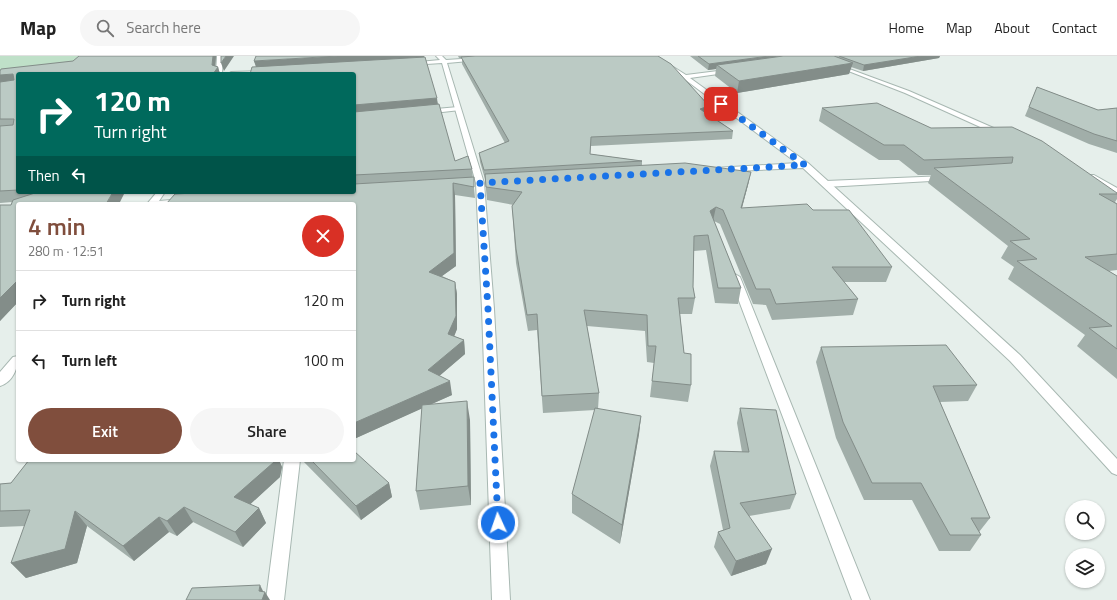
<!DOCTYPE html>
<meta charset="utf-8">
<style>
body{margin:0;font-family:"Titillium Web",sans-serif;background:#f6f6f6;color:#222;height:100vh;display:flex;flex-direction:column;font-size:15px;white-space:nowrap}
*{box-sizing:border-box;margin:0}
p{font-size:13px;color:#767676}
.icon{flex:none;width:22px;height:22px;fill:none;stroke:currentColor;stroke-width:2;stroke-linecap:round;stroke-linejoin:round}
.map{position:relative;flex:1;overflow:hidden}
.details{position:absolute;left:16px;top:146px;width:340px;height:260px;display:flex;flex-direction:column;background:#fff;border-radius:4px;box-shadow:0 1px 3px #0004}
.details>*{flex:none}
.guide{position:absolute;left:16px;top:16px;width:340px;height:122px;border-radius:4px;box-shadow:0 1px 3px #0004;background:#00695c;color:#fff;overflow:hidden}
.controls{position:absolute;left:1065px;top:444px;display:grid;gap:8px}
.controls a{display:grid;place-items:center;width:40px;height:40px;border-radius:50%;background:#fff;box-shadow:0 1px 3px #0004;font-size:20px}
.pin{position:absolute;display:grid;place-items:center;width:34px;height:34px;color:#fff;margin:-17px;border-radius:8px;box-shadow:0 2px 6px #0006}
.me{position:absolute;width:44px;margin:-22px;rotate:357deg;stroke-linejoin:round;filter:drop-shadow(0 0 3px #0008)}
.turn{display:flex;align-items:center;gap:14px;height:84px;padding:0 12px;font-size:18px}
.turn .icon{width:52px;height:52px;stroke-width:2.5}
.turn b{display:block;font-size:28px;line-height:34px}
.then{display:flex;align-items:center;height:38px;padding:0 12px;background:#0003;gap:8px;font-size:15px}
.round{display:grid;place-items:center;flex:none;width:42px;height:42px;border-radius:21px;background:#f6f6f6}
.head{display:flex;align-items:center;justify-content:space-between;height:68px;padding:0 12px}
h1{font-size:24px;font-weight:600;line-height:30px;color:#804e3d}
.button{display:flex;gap:8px;margin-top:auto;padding:8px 12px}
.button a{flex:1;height:46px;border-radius:24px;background:#804e3d;color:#fff;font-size:16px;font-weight:600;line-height:46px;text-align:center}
.button a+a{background:#f6f6f6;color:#222}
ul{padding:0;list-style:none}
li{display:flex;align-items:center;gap:12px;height:60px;padding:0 12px;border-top:1px solid #e0e0e0}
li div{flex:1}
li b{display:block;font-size:15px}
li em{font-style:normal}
header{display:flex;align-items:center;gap:24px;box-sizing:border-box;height:56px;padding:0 20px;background:#fff;border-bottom:1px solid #e0e0e0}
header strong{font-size:19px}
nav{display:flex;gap:22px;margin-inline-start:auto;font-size:14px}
.search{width:280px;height:36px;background:#f6f6f6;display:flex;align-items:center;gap:10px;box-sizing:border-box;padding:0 14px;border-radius:22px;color:#767676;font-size:15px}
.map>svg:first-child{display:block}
.green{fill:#bfe0c8}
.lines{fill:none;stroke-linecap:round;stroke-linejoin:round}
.lane-casing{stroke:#a8b8b2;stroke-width:2}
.street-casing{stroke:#a8b8b2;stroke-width:2}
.lane{fill:#fff;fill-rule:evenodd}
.street{fill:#fff;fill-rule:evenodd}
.wall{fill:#a1aea9}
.shaded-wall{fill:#838d89}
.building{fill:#bbcac4;stroke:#838d89}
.route{stroke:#1a73e8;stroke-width:7;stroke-dasharray:0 12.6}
</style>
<header>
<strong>Map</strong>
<div class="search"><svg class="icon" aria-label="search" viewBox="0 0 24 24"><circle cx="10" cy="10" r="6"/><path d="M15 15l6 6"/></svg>Search here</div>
<nav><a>Home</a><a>Map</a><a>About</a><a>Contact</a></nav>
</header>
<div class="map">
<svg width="1117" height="544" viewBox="0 0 1117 544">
<rect width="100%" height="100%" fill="#e6efeb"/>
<!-- green -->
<path class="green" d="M0 0H137L0 18Z"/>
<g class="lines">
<defs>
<path id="lane" d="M458 51 460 52V54L425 58 422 56 425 54Z
M945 120H948V124L826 131 822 128 826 125Z"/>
<path id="street" d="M217 0H223L222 18H216Z
M436 0H442L446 4 477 2 480 4 447 7 484 127 494 253 510 544H492L482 253 476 127 442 7 411 9 408 7 440 4Z
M649 0H656L686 19 734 13 732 16 690 22 808 107 1020 299 1117 403V419L1112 417 1010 305 803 112 712 116 711 114 715 112 797 107 683 22Z
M833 7 909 35 1005 77 998 79 905 37 833 9Z
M267 15 265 18H228L231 16Z
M1088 119H1094L1117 132V138L1088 123Z
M157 136H165L159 145 183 143 187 146 186 148H147Z
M735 218 740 221 870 544H852L730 221Z
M18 300C18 312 13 326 0 330V316L13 301Z
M284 404H300L284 544H266Z"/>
</defs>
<!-- lane casing -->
<use href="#lane" class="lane-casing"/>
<!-- street casing -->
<use href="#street" class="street-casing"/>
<!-- lane -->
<use href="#lane" class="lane"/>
<!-- street -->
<use href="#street" class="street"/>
</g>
<!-- wall -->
<path class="wall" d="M88 0H216L215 10 218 11 220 18H18V136H125L18 148V246L0 265V149H11L12 146 0 147V15L73 5Z
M458 0H658L709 50 708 58 733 75 732 83 591 90 590 98 642 105V110L751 116 748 129 742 152 813 154 892 211 886 226H844L858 243 853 259 772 264 766 249 753 248 720 168 714 165 741 232 738 248 715 247 706 194 694 195 693 231 695 242 692 258H680L684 297 691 329 688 346 650 341 654 307 647 306 645 275 587 270 599 337 598 353 641 360 639 378 620 488 572 457V438L595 354 543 357 537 274 528 275 516 207 512 150 514 149 487 144 485 123 480 106 479 97 505 87 462 8V2H459Z
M690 0H940L939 2 863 15 851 11 849 18 737 37 715 20 716 13 708 14Z
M424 1 455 105 472 113 475 142 455 139 456 210 442 220 455 226 457 238V273L454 280 464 284 465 298 439 320 452 339 429 349 470 364 471 449 420 454 416 435 422 352 354 383V148L184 138V136H354V18L256 11 254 5Z
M1037 31 1098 54 1117 52V97L1089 88 1025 60Z
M822 52 931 72 1117 137V143L1115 146 1117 148V214L1109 215 1117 220V323L1077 290 1085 279 1008 223 1014 211 1001 202 1008 190 928 127 931 119H918L899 104H879L819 65Z
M821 291 977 329 968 345 940 346 990 462 979 476 981 479 970 495H939L912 444H864L836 382 816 306Z
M740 352 796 438 790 453 749 460 766 508 731 520 714 491 718 476 723 474 710 410 714 395 742 396 737 367Z
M29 404H279L282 411 280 421 250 448 259 452 266 467 243 491 193 466 177 480 169 476 134 505 87 470 77 507 26 522 11 507 25 470 0 471V428L11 427Z
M302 404H354L389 427 392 441 361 464Z"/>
<!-- shaded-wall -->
<path class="shaded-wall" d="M213 0H216L215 15 218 11 220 18H213L212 9Z
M226 0H234L224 15 221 7Z
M338 0H424V3L257 13 254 5Z
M769 0H808L717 9 716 13 708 14 709 8Z
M921 0H940L939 2 863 15 864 9Z
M853 7 849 18 737 37 739 25Z
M13 18 18 27 0 26V19Z
M437 42 438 51 354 58V49Z
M709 50 708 58 700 53Z
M751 116 748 129 738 166 741 152Z
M453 127 455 139 456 210 431 228 429 216Z
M113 136H125L119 148H106Z
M716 151 713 165 710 155Z
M18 224V246L0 265V242Z
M455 226 457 238V273L450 291 448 278Z
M464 284 465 298 430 328 428 314Z
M450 325 452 339 354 383V367Z
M467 345 470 364 471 449 468 430Z
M641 360 639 378 620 488 622 469Z
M274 404H279L282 411 280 421 242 456 234 441Z
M389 427 392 441 361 464 356 450Z
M184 451 193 466 177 480 167 465Z
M259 452 266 467 243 491 235 476Z
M75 455 87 470 77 507 26 522 11 507Z
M159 461 169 476 134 505 123 490Z
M772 493 766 508 731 520 736 505Z
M260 529 264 537 265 536 270 544H262L259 535Z"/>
<!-- building -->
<path class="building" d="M79 0H213L212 9 218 11 213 18H18V134L0 135V70L13 69 14 63H0V26L14 24 13 18 0 19V15L1 13 73 5Z
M221 0H226L221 7Z
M256 0H338L254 5Z
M475 0H658L671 8 709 50 700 53 733 75 591 81 590 98 642 105 484 114 479 97 509 85 461 1Z
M698 0H769L709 8Z
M783 0H834L853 7 739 25 717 9Z
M839 0H921L864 9Z
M425 1 437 42 354 49V18H250L252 11Z
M1037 31 1098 54 1117 52V85L1094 78 1029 51Z
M877 47 931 72 1012 71 1042 85 1117 137V138H1099L1117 148V198L1085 201 1117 220V293L1089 272 1112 270 1017 205 1037 203 1010 185 1030 183 934 112 1012 107 1013 101 924 104 904 89H884L822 52Z
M439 48 455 105 468 100 472 113 354 119V56Z
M685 107 751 116 741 152 807 148 813 154H849L892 211H832L858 243 776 248 770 233H756L723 154 716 151 710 155 741 232H718L708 179 694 180 693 231 695 242H678L684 297 691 298V329L652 325 656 290H648L647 259 584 254 599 337 542 340 537 258 527 259 516 193 512 150 522 136 486 131 485 118Z
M474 121V131L453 127 454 197 429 216 455 226 456 260 448 278 464 284 428 314 450 325 354 367V148H166L175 138 212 136H354V128Z
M38 136H113L106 148H18V224L0 242V149H11L13 144Z
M946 289 977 329 933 330 990 462H971L981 479H950L921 427H872L843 366 821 291Z
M467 345 468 430 416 435 422 349Z
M595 352 641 360 622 469 572 438Z
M740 352 776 354 796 438 740 447 772 493 736 505 718 476 730 472 714 395 749 396Z
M354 395 389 427 356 450 311 404H354Z
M29 404H274V406L234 441 259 452 235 476 184 451 167 465 159 461 123 490 75 455 65 493 11 507 30 454 0 455V428L11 427Z
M260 529 259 535 265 536 262 544H186L192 532Z"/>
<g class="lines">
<!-- route -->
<path class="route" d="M498 467 488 253 480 127 805 109 721 48"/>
</g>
</svg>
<div class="controls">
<a><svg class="icon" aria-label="search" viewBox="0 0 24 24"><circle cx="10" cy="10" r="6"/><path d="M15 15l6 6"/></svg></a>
<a><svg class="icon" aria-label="layers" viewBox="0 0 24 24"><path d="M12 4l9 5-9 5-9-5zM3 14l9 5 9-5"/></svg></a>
</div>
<div class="pin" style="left:721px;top:48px;background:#d93025"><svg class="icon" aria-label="arrive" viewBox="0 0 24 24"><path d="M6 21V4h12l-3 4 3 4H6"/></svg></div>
<svg class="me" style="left:498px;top:467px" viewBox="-20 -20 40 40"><circle r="17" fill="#1a73e8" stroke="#fff" stroke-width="3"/><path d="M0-11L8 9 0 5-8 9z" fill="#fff"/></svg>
<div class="guide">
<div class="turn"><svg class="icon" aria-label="right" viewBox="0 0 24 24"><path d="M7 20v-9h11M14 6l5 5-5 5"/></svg><div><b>120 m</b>Turn right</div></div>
<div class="then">Then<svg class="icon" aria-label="left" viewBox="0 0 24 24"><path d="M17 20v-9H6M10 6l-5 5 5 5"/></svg></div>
</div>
<section class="details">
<div class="head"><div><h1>4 min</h1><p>280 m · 12:51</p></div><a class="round" style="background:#d93025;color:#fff"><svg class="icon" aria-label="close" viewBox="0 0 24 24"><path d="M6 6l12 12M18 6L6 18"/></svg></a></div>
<ul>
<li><svg class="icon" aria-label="right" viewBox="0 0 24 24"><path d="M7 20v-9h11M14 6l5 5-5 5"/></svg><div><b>Turn right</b></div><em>120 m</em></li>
<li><svg class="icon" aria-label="left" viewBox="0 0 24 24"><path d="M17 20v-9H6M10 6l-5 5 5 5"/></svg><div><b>Turn left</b></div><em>100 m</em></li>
</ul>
<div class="button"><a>Exit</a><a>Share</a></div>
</section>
</div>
